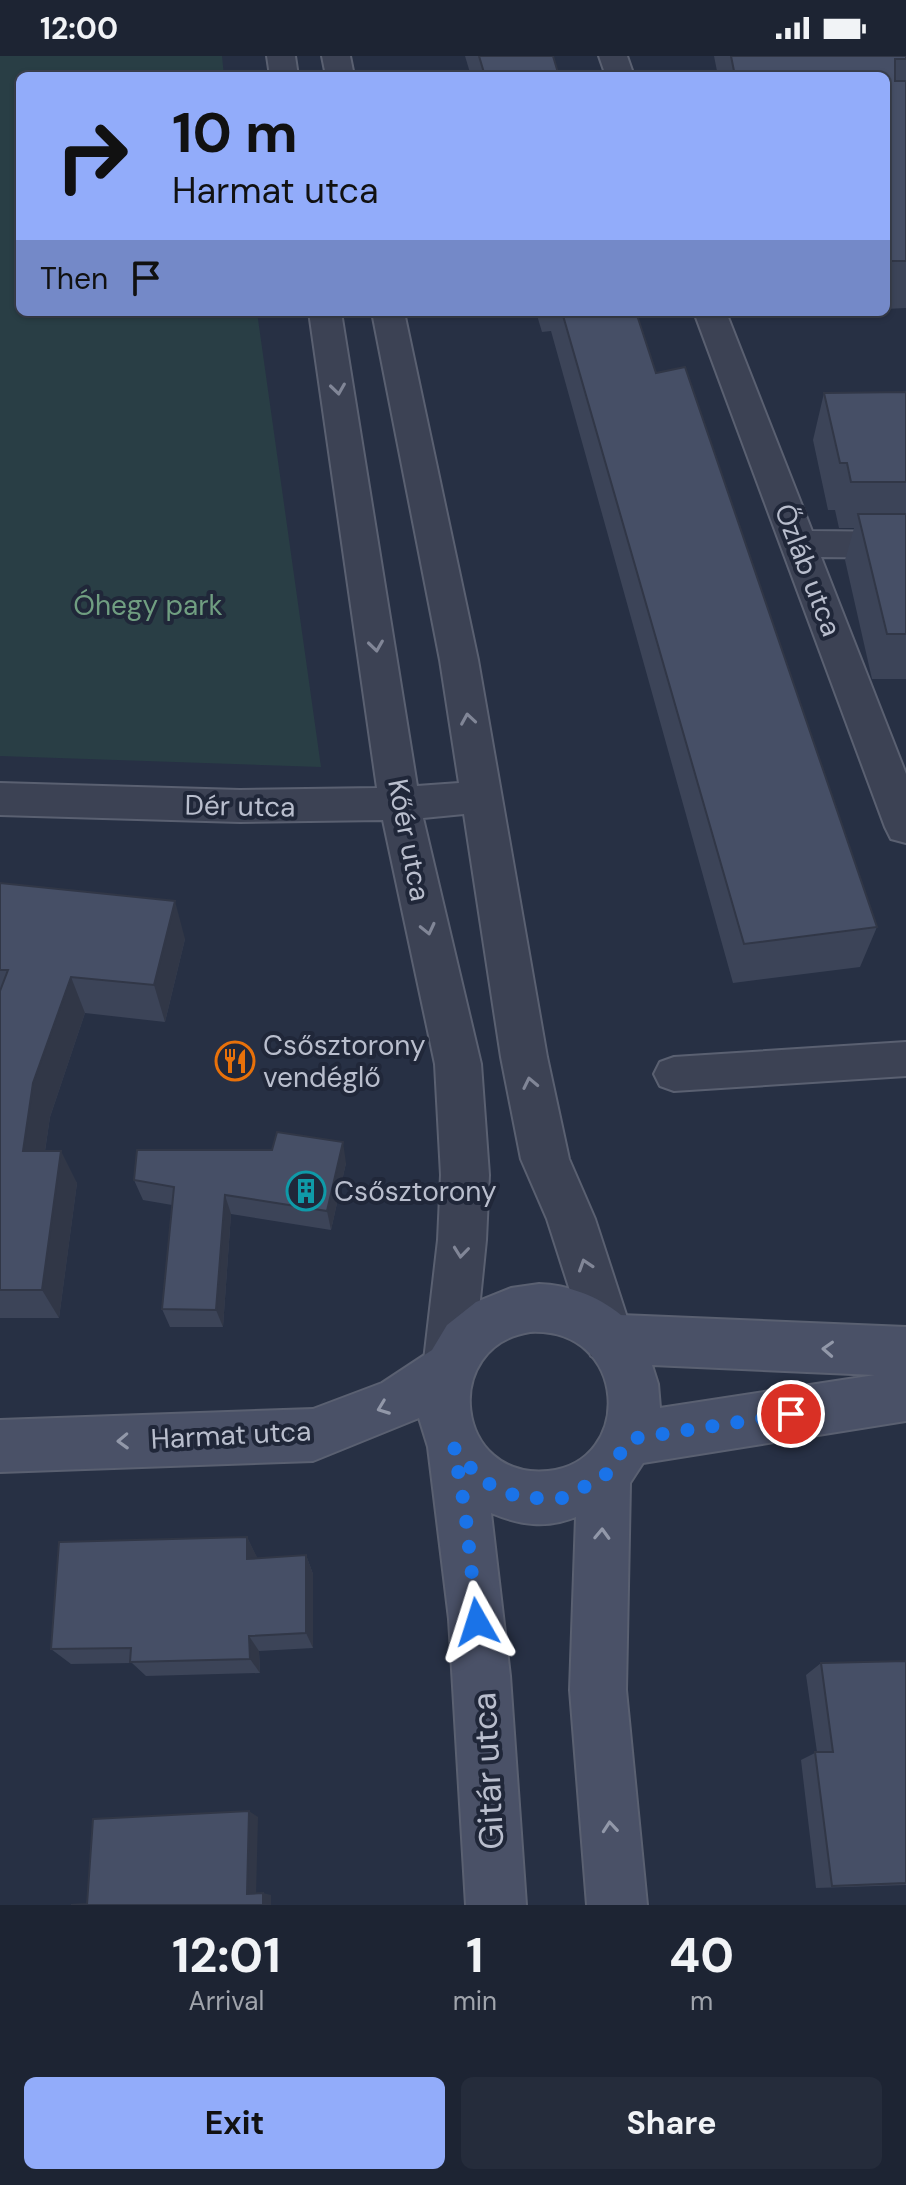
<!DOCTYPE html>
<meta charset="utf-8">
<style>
body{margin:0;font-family:"DM Sans",sans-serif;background:#252c3b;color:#f1f3f6;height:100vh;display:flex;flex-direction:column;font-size:30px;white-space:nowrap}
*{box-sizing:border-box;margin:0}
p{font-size:26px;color:#a0a4ac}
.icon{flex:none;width:44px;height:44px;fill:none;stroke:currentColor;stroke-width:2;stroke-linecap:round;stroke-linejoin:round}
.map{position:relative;height:1849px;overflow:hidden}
.panel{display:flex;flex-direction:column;background:#1d2433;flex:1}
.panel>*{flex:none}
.guide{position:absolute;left:16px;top:16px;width:874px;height:244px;border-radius:12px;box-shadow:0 2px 6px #0004,0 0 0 2px #3b414e;background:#92acfa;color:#111;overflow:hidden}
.pin{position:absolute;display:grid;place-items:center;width:68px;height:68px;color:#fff;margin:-34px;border:4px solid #fff;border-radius:50%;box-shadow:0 2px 8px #0007}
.me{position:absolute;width:88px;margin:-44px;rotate:354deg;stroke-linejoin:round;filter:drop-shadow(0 0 6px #0008)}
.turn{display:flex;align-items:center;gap:28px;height:168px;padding:0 24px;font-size:36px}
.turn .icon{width:104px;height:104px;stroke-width:2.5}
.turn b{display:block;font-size:56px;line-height:68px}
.then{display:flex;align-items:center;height:76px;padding:0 24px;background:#0003;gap:16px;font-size:30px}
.eta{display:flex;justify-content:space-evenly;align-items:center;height:136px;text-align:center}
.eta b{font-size:48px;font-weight:700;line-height:56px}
.button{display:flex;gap:16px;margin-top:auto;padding:16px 24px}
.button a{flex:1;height:92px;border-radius:12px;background:#92acfa;color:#111;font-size:32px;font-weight:700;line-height:92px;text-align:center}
.button a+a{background:#252c3b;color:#f1f3f6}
.status{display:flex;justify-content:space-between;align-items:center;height:56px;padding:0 40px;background:#1d2433;direction:ltr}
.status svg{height:22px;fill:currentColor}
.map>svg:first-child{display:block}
.green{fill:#293e45}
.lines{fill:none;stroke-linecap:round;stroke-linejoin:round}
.lane-casing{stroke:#5a6071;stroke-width:4}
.street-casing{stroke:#5a6071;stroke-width:4}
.secondary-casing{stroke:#5a6071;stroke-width:4}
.lane{fill:#3c4254;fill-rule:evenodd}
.street{fill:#3c4254;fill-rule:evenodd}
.secondary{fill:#4a5167;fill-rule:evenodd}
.wall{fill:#3c4458}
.shaded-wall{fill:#313747}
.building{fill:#464f66;stroke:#313747;stroke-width:2}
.oneway{stroke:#818697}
.oneway2{stroke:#9298a9}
.route{stroke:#1a73e8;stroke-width:14;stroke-dasharray:0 25.2}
.labels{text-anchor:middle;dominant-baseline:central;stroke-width:8;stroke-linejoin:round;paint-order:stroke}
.street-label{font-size:28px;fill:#b9becd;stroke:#202739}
.park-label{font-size:28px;fill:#709e81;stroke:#202739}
.poi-label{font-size:28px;fill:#b9becd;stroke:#202739;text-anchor:start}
.near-street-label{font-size:34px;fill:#b9becd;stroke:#202739}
</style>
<div class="status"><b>12:00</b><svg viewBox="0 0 49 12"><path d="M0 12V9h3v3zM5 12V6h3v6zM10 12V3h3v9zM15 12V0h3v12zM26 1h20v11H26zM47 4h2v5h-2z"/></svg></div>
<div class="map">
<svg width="906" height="1849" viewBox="0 0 906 1849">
<rect width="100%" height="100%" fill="#273044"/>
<polygon class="green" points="0,0 222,0 224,20 20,20 20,256 257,256 321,711 0,700"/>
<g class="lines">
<g class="lane-casing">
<polygon id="lane" points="906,986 906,1020 674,1035 660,1030 654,1018 660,1006 674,1001"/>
</g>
<g class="street-casing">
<g id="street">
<polygon points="267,0 295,0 298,20 270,20"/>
<polygon points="322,0 350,0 354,20 326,20"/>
<polygon points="599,0 627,0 634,20 606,20"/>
<polygon points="309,256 341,256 417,730 459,727 440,604 372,256 404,256 478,604 547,1001 569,1103 595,1163 634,1283 627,1300 609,1307 591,1300 547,1163 521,1103 501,1001 464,758 423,762 481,1008 489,1119 486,1184 473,1313 466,1331 448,1338 430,1331 423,1313 438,1184 441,1119 435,1008 383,764 240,766 0,759 0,727 240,734 377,732"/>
<polygon points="694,256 726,256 812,475 906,476 906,502 821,501 906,718 906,787 891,783 885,771"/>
</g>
</g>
<g class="secondary-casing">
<path id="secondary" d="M539,1228c29,1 59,12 82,31l285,12v94l-263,42 -13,20 -4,207 21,215h-60l-17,-215 6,-173c-30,12 -56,8 -85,-4l19,163 16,229h-60l-17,-286 -21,-172 -9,-29 -106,43 -313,11v-52l313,-11 69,-26 50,-33 15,-25 29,-23 35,-14zM530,1276c99,-5 104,131 18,139 -93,9 -108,-125 -18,-139zM652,1309l223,10 -215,33 -2,-24z"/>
</g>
<use href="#lane" class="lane"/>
<use href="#street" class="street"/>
<use href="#secondary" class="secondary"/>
</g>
<g class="wall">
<polygon points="465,0 553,0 559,20 471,20"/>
<polygon points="714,0 906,0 906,252 886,253 886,20 718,20"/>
<polygon points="536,256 636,256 656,317 877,871 860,911 733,927 551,275 542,276"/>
<polygon points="906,336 906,623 872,623 845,504 854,472 839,472 835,454 828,454 813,384 824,337"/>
<polygon points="0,827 185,883 165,966 85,957 50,1061 45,1095 77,1127 59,1262 0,1262"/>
<polygon points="346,1107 331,1174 231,1158 223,1271 170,1271 162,1253 172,1149 143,1144 134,1124"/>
<polygon points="247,1481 257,1502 306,1499 313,1518 313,1592 259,1595 260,1617 146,1620 132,1607 71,1608 51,1593"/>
<polygon points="906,1605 906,1829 816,1832 801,1704 817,1696 806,1619 821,1607"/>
</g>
<g class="shaded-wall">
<polygon points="175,845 185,883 165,966 154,929"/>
<polygon points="71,921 85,957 50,1061 40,1128 23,1095 33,1027"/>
<polygon points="343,1086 346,1107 331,1174 327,1155"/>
<polygon points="61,1095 77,1127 59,1262 42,1234"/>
<polygon points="225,1139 231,1158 223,1271 216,1254"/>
<polygon points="247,1481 257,1501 257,1522 247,1503"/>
<polygon points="306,1499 313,1518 313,1592 306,1577"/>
<polygon points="249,1580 259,1595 260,1617 250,1603"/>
<polygon points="249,1755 258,1761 256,1840 247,1838"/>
<polygon points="263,1837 271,1839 271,1849 263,1849"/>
</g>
<g class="building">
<polygon points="479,0 553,0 559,20 485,20"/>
<polygon points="731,0 906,0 906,3 895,3 895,25 906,25 906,205 886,205 886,20 735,20"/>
<polygon points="562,256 636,256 656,317 685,311 877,871 744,888"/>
<polygon points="906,336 906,426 851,426 847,407 840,407 824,337"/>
<polygon points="858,458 906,458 906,578 887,578"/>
<polygon points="0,827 175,845 154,929 71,921 33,1027 23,1095 61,1095 42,1234 0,1234 0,935 8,914 0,914"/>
<polygon points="277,1076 343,1086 327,1155 225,1139 216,1254 162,1253 174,1131 134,1124 137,1094 272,1094"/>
<polygon points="247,1481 247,1503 306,1499 306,1577 249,1580 250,1603 130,1606 131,1592 51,1593 59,1486"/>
<polygon points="906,1605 906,1827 832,1830 815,1696 833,1696 821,1607"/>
<polygon points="249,1755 247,1838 263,1837 263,1849 71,1849 87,1848 93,1763"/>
</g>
<defs><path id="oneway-chevron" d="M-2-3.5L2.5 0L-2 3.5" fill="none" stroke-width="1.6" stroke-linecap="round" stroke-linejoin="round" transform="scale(2)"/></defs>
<g class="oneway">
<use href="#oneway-chevron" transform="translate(338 333) rotate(82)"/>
<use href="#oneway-chevron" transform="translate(376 590) rotate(82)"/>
<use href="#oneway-chevron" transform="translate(468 663) rotate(-99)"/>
<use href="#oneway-chevron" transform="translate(428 873) rotate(77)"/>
<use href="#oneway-chevron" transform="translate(530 1027) rotate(-102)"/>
<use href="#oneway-chevron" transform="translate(461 1196) rotate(96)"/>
<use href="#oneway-chevron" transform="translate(585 1209) rotate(-108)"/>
</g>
<g class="oneway2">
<use href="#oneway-chevron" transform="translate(828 1293) rotate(-177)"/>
<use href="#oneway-chevron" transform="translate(383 1352) rotate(159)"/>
<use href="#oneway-chevron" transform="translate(123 1385) rotate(178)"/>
<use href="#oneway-chevron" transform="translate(602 1478) rotate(-88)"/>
<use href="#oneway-chevron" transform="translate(610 1771) rotate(-95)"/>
</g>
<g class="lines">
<polyline class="route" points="477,1566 465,1454 454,1392 481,1424 520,1442 562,1442 604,1421 630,1383 791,1358"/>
</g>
<defs>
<g id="restaurant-ring" transform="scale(2)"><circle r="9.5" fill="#202739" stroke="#e8710a" stroke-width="1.5"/><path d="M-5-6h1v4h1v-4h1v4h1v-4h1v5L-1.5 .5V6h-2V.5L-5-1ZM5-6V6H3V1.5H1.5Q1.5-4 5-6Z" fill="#e8710a"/></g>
<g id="building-ring" transform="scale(2)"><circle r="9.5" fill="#202739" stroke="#0f9aa8" stroke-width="1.5"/><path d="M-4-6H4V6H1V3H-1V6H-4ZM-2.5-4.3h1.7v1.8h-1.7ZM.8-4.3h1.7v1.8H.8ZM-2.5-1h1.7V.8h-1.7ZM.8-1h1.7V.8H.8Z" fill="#0f9aa8"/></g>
</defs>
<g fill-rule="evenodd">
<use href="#restaurant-ring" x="235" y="1005"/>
<use href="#building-ring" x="306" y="1135"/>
</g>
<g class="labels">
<g class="street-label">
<text transform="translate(808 514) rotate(69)">Őzláb utca</text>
<text transform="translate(240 750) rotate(1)">Dér utca</text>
<text transform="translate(409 784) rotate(79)">Kőér utca</text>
<text transform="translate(231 1379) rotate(-3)">Harmat utca</text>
</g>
<g class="park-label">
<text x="148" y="549">Óhegy park</text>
</g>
<g class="poi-label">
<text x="263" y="989">Csősztorony<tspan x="263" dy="32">vendéglő</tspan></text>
<text x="334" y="1135">Csősztorony</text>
</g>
<g class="near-street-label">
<text transform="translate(488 1715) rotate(-93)">Gitár utca</text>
</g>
</g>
</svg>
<div class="pin" style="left:791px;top:1358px;background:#d93025"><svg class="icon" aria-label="arrive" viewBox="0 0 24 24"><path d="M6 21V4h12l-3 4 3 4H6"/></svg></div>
<svg class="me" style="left:477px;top:1566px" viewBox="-20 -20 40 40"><path d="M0-17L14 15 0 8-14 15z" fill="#1a73e8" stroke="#fff" stroke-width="4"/></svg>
<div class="guide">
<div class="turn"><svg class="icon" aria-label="right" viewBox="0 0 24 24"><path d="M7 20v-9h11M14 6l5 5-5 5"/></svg><div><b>10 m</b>Harmat utca</div></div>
<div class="then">Then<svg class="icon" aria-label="arrive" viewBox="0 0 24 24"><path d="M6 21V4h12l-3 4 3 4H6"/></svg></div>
</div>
</div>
<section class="panel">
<div class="eta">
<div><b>12:01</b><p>Arrival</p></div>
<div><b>1</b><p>min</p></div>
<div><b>40</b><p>m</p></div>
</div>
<div class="button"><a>Exit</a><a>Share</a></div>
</section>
